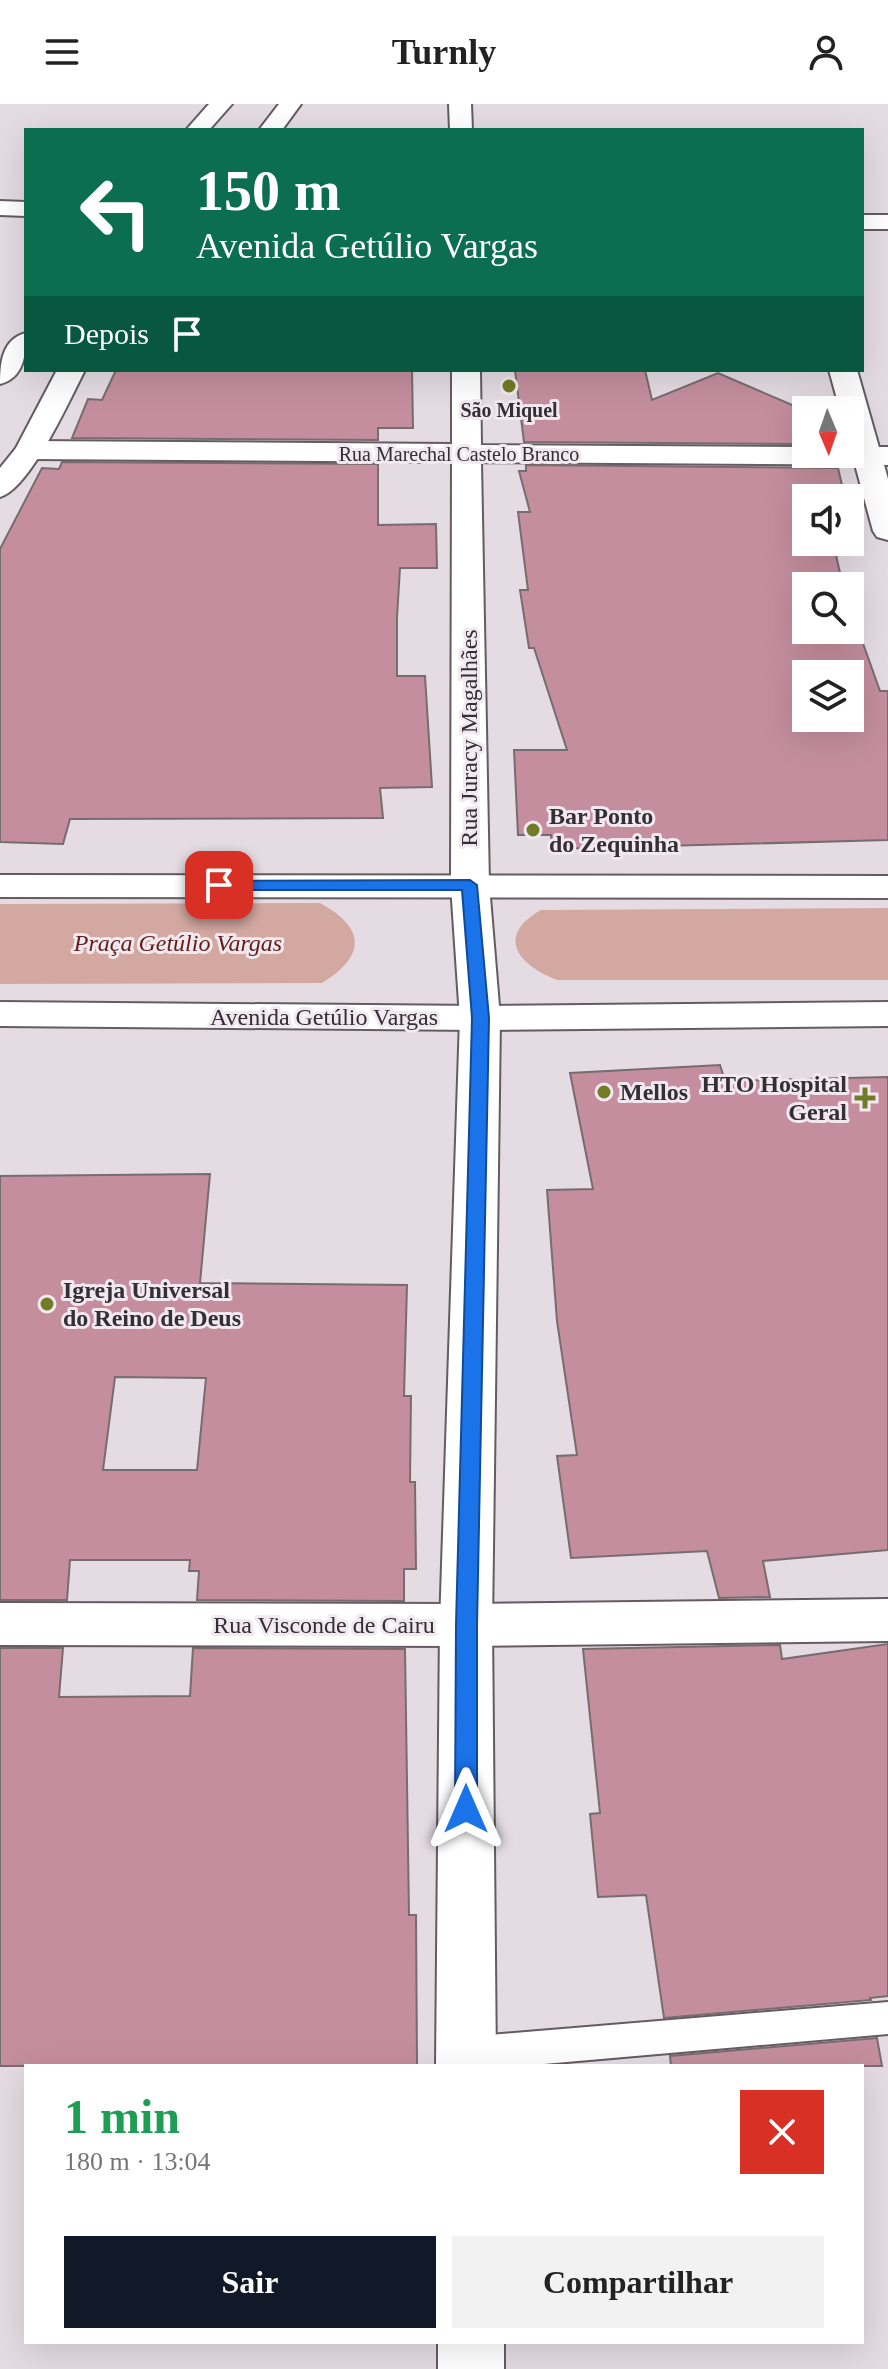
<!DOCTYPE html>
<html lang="pt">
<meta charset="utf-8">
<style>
body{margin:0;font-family:"Times New Roman",serif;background:#f2f2f2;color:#222;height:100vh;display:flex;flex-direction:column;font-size:30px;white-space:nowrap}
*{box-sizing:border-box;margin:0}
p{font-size:26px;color:#767676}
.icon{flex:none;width:44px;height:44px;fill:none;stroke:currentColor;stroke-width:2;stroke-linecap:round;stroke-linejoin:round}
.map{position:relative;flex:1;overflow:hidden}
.panel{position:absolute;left:24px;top:1960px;width:840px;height:280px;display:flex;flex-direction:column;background:#fff;border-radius:0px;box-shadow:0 8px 32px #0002}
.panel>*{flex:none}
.guide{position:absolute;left:24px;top:24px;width:840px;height:244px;border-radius:0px;box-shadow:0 8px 32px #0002;background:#0b6e4f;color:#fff;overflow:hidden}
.needle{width:52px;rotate:178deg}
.tools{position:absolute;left:792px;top:292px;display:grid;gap:16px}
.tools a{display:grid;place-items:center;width:72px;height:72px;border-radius:0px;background:#fff;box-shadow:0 8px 32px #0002;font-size:40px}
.pin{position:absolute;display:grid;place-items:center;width:68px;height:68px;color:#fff;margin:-34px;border-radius:16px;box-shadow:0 4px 12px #0006}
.me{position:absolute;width:88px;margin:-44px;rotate:0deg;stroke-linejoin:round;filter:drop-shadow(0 0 6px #0008)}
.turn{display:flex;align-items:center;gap:28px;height:168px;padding:0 40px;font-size:36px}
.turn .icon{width:104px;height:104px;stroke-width:2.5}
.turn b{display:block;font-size:56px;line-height:68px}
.then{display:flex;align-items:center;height:76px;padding:0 40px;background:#0003;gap:16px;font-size:30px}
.round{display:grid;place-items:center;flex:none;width:84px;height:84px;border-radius:0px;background:#f2f2f2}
.head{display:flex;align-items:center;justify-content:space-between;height:136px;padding:0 40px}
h1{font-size:48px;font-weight:700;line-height:60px;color:#1e9e55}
.action{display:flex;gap:16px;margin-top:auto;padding:16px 40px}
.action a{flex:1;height:92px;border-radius:0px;background:#111827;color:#fff;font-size:32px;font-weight:700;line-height:92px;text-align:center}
.action a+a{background:#f2f2f2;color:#222}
header{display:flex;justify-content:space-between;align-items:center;height:104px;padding:0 40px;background:#fff;font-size:36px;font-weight:700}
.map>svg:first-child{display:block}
.green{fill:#d3a8a1}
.building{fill:#c48e9e;stroke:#776c6f;stroke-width:2;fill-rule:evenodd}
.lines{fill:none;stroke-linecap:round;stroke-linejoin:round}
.lane-casing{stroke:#645c62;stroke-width:4}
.street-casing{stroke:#645c62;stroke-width:4}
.secondary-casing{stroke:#645c62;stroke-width:4}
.primary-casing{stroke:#645c62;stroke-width:4}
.lane{fill:#fff;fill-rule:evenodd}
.street{fill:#fff;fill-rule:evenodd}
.secondary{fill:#fff;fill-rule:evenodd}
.primary{fill:#fff;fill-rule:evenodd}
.route{fill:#1a73e8;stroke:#114b97;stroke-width:2}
.poi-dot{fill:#727b26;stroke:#f1e8f0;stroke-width:3}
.labels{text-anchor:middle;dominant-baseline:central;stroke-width:6;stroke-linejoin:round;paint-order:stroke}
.far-poi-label{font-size:20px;font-weight:bold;fill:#332f33;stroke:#f1e8f0}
.far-street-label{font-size:20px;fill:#332f33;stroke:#f1e8f0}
.street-label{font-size:24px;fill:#332f33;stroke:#f1e8f0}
.poi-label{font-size:24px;font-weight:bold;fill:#332f33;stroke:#f1e8f0;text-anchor:start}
.park-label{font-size:24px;font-style:italic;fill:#611e18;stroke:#f1e8f0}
</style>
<header><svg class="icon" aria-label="menu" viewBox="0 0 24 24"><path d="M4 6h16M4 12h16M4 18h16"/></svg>Turnly<svg class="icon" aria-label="person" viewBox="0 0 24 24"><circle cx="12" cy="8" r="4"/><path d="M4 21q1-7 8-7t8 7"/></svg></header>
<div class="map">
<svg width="888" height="2265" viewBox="0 0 888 2265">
<rect width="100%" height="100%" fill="#e4dbe3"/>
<g class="green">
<path d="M320,799c46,25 46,53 2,80l-322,1v-80z"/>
<path d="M888,804v72h-331c-39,-15 -62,-44 -16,-70z"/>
</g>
<g class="building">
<polygon points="116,266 412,266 413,324 378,324 378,336 72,334 88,295 102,296"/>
<polygon points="515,266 645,266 652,296 718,269 806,307 806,340 524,338"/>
<polygon points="62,358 378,360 378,421 436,420 437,464 400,464 397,513 397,572 425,572 432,683 380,684 383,714 70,715 63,740 0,738 0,445 42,364 59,365"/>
<path d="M526,361l312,3 7,30h-39v44h27l10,44h-37v44h44v-23l30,84h8v149l-336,9 -1,-14h-33l-4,-85h53l-33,-102h-5l-9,-58h8l-10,-78h12l-11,-41h7zM806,570h44v44h-44z"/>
<polygon points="720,961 725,977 888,973 888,1446 763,1457 770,1493 719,1494 707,1447 571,1454 557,1352 577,1351 557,1217 547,1086 593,1085 570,969"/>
<path d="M210,1070l-10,109 207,2 -3,111h7l-1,86h5l1,87h-12v32l-207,-1 2,-29h-10l1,-11h-120l-3,40h-67v-424zM115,1273l91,1 -9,92h-94z"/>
<polygon points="888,1540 888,1892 870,1894 871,1896 664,1914 646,1791 598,1793 590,1710 600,1709 583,1545 780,1541 782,1555"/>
<polygon points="0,1544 63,1544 59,1593 190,1592 193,1544 405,1545 409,1811 416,1811 417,1961 0,1962"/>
<polygon points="877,1934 882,1962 671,1962 670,1952"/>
</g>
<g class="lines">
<g class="lane-casing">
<polygon id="lane" points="888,1898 888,1930 521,1962 454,1962 448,1950 453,1938 466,1933"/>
</g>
<g class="street-casing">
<g id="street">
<polygon points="829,266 857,266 888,375 888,436 877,433 873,427 850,342 850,306 840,306"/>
<polygon points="888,1495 888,1537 466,1542 0,1541 0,1499 466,1500"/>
</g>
</g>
<g class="secondary-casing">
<g id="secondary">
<polygon points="449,0 471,0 472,26 450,26"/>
<polygon points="0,97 26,98 26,112 0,111"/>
<rect x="862" y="111" width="26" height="14"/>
<polygon points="452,266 480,266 481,341 806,343 806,350 850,350 850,343 888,343 888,361 481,358 489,781 500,914 492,1521 496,1962 436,1962 440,1521 460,914 451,781 452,358 29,355 19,352 15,346 19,340 29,337 452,340"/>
<rect x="438" y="2238" width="66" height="27"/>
</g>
</g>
<g class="primary-casing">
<g id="primary">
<polygon points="209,0 232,0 209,26 186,26"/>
<polygon points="279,0 301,0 282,26 259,26"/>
<path d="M26,229c0,21 -2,45 -26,51 0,-21 2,-45 26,-51z"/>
<path d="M57,266h28c-15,29 -55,119 -85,127v-29l16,-20z"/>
<polygon points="0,771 888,772 888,794 0,793"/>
<polygon points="0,898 480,902 888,898 888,922 480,926 0,922"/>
</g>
</g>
<use href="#lane" class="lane"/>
<use href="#street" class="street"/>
<use href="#secondary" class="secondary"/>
<use href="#primary" class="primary"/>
</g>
<polygon class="route" points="470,776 477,781 489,914 477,1521 477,1705 474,1712 466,1715 458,1712 455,1705 456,1521 472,914 462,786 219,786 212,781 219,777"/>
<g class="poi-dot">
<circle cx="509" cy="282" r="8"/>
<circle cx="533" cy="726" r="8"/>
<circle cx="604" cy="988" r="8"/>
<path d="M861 982h8v8h8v8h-8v8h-8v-8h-8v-8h8z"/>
<circle cx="47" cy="1200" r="8"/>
</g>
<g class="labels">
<g class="far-poi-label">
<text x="509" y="306">São Miquel</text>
</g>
<g class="far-street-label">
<text x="459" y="350">Rua Marechal Castelo Branco</text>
</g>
<g class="street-label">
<text transform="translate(469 634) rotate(-90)">Rua Juracy Magalhães</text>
<text x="324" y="913">Avenida Getúlio Vargas</text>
<text x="324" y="1521">Rua Visconde de Cairu</text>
</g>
<g class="poi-label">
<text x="549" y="712">Bar Ponto<tspan x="549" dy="28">do Zequinha</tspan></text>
<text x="847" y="980" text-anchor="end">HTO Hospital<tspan x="847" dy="28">Geral</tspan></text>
<text x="620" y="988">Mellos</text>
<text x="63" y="1186">Igreja Universal<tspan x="63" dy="28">do Reino de Deus</tspan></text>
</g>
<g class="park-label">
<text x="178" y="839">Praça Getúlio Vargas</text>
</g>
</g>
</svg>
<div class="tools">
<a><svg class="needle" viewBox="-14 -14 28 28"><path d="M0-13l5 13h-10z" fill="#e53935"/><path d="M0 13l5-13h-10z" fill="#767676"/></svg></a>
<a><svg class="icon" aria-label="sound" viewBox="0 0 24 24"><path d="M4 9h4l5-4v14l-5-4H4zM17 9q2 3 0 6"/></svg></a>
<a><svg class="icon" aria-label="search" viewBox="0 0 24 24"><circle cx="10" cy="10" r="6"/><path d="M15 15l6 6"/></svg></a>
<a><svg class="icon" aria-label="layers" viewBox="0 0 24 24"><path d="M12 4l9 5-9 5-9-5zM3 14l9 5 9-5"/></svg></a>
</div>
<div class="pin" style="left:219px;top:781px;background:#d93025"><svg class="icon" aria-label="arrive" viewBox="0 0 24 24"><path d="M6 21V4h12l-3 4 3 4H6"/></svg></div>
<svg class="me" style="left:466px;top:1705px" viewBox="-20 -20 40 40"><path d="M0-17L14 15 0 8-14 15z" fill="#1a73e8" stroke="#fff" stroke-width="4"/></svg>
<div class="guide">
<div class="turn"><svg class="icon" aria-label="left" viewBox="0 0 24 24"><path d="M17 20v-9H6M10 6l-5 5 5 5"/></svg><div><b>150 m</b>Avenida Getúlio Vargas</div></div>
<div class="then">Depois<svg class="icon" aria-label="arrive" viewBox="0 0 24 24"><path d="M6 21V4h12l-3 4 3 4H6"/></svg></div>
</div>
<section class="panel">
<div class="head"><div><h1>1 min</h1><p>180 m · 13:04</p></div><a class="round" style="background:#d93025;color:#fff"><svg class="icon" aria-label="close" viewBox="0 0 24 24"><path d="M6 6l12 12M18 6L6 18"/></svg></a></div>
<div class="action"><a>Sair</a><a>Compartilhar</a></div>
</section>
</div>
